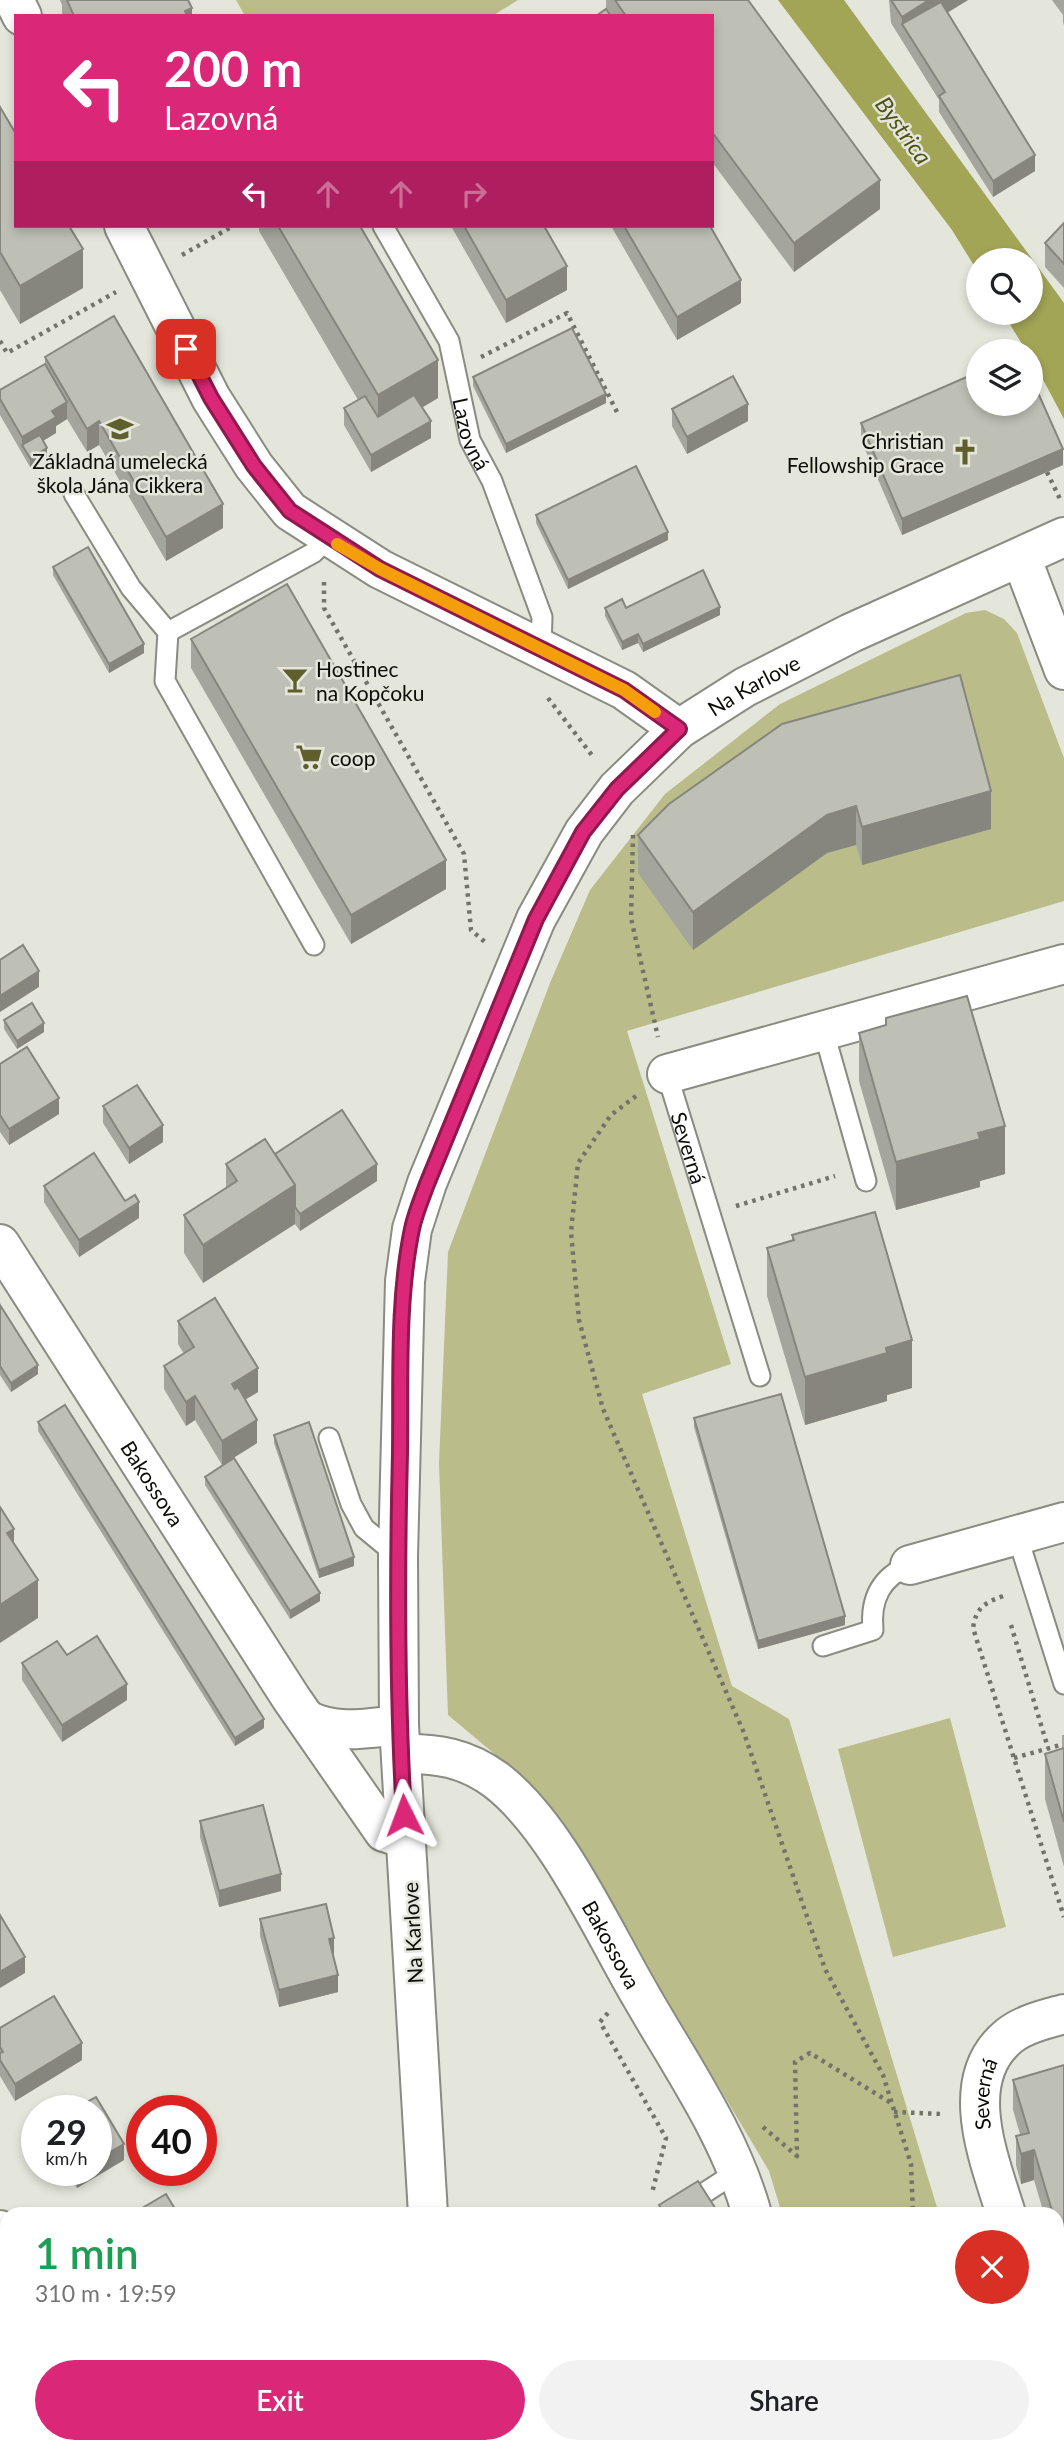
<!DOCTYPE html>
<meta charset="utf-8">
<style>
body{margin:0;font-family:Lato,sans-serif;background:#f2f2f2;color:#202124;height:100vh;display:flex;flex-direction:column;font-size:26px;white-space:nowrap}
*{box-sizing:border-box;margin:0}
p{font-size:23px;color:#757577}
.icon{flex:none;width:38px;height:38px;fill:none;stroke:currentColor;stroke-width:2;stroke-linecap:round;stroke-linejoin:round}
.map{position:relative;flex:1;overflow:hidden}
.sheet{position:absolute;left:0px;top:2207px;width:1064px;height:247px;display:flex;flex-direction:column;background:#fff;border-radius:21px 21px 0 0;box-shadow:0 4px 10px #0003}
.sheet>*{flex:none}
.top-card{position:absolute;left:14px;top:14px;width:700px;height:214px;border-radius:0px;box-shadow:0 4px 10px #0003;background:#db2777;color:#fff;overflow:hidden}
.controls{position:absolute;left:966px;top:248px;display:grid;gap:14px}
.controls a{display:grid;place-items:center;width:77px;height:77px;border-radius:50%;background:#fff;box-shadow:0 4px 10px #0003;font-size:35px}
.speed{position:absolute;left:21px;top:2095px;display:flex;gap:14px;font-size:35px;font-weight:700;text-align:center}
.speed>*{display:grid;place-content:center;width:91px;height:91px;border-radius:50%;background:#fff;box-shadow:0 4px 10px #0003;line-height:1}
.speed small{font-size:18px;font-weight:400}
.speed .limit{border:10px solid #d22;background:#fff;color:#111}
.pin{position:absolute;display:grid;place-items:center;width:60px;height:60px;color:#fff;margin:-30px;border-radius:14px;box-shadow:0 4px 10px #0006}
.me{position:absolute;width:77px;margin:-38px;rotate:357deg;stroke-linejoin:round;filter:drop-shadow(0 0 5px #0008)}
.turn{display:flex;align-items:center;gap:24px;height:147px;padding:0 35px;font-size:32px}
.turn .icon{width:91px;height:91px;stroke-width:2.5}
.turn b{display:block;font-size:49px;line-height:60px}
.lanes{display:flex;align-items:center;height:66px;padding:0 35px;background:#0003;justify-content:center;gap:35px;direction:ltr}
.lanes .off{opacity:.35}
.round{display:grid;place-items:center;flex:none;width:74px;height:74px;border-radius:37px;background:#f2f2f2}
.head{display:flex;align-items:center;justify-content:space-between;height:119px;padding:0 35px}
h1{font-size:42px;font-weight:600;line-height:52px;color:#1e9e55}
.action{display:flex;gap:14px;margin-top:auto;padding:14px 35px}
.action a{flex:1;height:80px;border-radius:42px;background:#db2777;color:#fff;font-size:28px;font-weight:600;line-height:80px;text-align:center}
.action a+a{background:#f2f2f2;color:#202124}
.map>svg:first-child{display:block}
.green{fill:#babd89}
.water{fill:#a2a456}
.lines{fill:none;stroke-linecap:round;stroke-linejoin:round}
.service-casing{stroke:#8a8b81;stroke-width:23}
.minor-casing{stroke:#8a8b81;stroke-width:42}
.tertiary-casing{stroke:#8a8b81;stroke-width:42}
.path{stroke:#73736c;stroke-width:4.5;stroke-dasharray:3.5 5;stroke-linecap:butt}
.service{stroke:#fff;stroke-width:19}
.minor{stroke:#fff;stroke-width:38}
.tertiary{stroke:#fff;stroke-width:38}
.wall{fill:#a4a59c}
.shaded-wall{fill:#86867f}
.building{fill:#bfc0b5;stroke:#86867f;stroke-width:2}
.route-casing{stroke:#8e194d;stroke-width:18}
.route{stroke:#db2777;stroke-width:12}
.slow{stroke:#f59e0b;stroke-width:12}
.labels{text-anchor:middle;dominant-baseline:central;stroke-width:5;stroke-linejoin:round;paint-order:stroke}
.street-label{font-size:21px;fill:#0c0c08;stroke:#e5e6db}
.poi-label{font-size:21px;fill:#0c0c08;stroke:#e5e6db;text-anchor:start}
.water-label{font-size:23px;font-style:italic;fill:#505116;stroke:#e5e6db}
</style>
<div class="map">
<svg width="1064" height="2453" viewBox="0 0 1064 2453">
<rect width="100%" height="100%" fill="#e5e6db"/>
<g class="green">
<polygon points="236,0 518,0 492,16 245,16"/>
<polygon points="985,610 1004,619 1017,633 1064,758 1064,901 627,1031 731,1364 642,1394 732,1686 789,1719 939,2214 782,2214 769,2171 578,1851 516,1772 448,1715 439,1463 448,1252 550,983 590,890 665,794 780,704 966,613"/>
<polygon points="950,1718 1006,1927 893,1957 838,1749"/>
<polygon points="0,2303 7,2308 7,2376 0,2377"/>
<polygon points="1009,2446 1011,2453 853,2453 851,2447"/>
<polygon points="37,2447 84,2447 88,2453 34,2453"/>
</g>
<polygon class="water" points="778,0 844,0 1064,303 1064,419 1031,357 1031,352 1027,352 1003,313 1031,313 1031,261 978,261 978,272 952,230"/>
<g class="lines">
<g class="service-casing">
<g id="service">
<path id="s1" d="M383,226l66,115 21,99 22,41 50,136 -1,31"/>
<polyline points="74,494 131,588 168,632 165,681 314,945"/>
<polyline points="168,632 313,553 328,538"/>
<polyline points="823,1029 866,1181"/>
<path id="s2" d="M667,1074l93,302"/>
<polyline points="329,1438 351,1504 364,1528 398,1556"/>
<polyline points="1017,1535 1064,1684"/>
<path d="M823,1646l50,-16c-3,-31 8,-53 37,-65"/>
<polyline points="672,2214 738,2171"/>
<polyline points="0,2438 7,2421"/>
</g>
</g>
<g class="minor-casing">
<g id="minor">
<polyline points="14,0 22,16"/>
<polyline points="124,226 211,398 254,466 290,511 380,569 624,690 679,729"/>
<polyline points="1021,557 1064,670"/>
<polyline points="667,1074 1064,964"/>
<path id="s3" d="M0,1244l291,454 93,134 22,7"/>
<polyline points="910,1565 1064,1522"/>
<path d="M307,1720c29,15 61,8 92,5"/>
<path id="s4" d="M401,1754c36,-1 65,4 95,26 60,46 107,151 145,216 40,70 89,139 111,218"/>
<path id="s5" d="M1006,2214c-16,-53 -51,-134 3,-178 15,-12 37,-17 55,-22"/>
<polyline points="1057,2385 1064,2408"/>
<polyline points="816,2446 818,2453"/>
</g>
</g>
<g class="tertiary-casing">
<g id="tertiary">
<path id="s6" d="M428,2214l-29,-489 -1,-169 7,-275 7,-52 15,-46 109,-264 48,-87 33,-43 62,-60 66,-42 106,-54 213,-96"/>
<polyline points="0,2230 7,2241"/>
<polyline points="125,2446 128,2453"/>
<polyline points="439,2446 439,2453"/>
</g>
</g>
<g class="path">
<polyline points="182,255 233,226"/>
<polyline points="0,341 7,353 116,292"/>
<polyline points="481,357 567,313 619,416"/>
<polyline points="1047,472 1061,501"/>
<polyline points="324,582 324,608 464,854 471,930 485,942"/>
<polyline points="548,698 594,758"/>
<polyline points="633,835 631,918 658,1037"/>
<polyline points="636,1096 611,1115 578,1163 571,1232 579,1320 603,1409 744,1733 825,1969 883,2075 911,2164 913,2214"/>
<polyline points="736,1206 835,1176"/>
<path d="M1003,1596c-19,7 -27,12 -30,32l91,289"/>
<polyline points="1011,1625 1048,1748"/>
<polyline points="1014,1758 1064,1744"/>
<polyline points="608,2013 600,2022 666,2138 652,2193"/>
<polyline points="894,2112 943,2114"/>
<polyline points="763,2127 797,2156 795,2062 810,2053 891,2103"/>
<polyline points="692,2446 697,2453"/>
<polyline points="964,2446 966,2453"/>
</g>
<use href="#service" class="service"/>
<use href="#minor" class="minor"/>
<use href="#tertiary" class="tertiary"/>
</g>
<g class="wall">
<polygon points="60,0 188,0 192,16 62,16 62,5"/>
<polygon points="606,0 748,0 880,209 794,272 712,162 712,16 596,16 606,9"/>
<polygon points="889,0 968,0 947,12 1035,171 993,197 939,112 939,100 891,23"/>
<polygon points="1052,0 1064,0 1064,25 1063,23 1063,15"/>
<polygon points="0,107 83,288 20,324 0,290"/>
<polygon points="1064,223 1064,288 1045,267 1045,243"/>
<polygon points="259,226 360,226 438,398 422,407 431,438 371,472 344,425 344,408 358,400 259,231"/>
<polygon points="451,226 544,226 567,290 506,323"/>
<polygon points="611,226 710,226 741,303 677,340"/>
<polygon points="45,357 223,528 166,561 99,445 87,452 67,419 56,426 56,433 43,441 47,456 30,467 0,415 0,390 45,364"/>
<polygon points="473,377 606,403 506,453 473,386"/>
<polygon points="672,409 748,421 687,454 672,426"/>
<polygon points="861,423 1063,465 902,535 861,440"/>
<polygon points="536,515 668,540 568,589 536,523"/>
<polygon points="53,567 144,653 109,673 53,575"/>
<polygon points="605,608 626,608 720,615 643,652 638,643 622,650 605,616"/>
<polygon points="191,639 446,889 351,944 191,668"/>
<polygon points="782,724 991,829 862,865 856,845 827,853 693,950 638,873 638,835"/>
<polygon points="4,1020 44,1032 17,1049 4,1029"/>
<polygon points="859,1033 1005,1174 980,1181 980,1187 896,1210 859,1081"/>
<polygon points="0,1064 59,1114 9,1145 0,1132"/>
<polygon points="103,1106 163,1142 129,1164 103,1123"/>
<polygon points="275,1154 377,1181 300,1231 295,1224 203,1283 184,1253 184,1215 226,1188 226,1164"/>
<polygon points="44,1186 125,1201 139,1218 79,1257 44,1202"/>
<polygon points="792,1235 912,1388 887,1395 887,1401 805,1425 767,1296 767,1248 792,1241"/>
<polygon points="0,1305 38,1374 11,1392 0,1375"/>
<polygon points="178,1321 258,1392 245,1400 257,1443 222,1465 195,1420 186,1426 164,1389 164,1366 184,1354 178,1344"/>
<polygon points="694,1418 845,1625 758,1649 694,1427"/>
<polygon points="38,1422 264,1728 235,1746 38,1431"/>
<polygon points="274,1435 354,1566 319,1578 274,1443"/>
<polygon points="205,1477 320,1601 290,1619 205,1485"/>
<polygon points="67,1655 127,1700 62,1742 22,1680 22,1663"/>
<polygon points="1062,1735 1064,1735 1064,1867 1045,1799 1045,1754 1062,1749"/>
<polygon points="200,1821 281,1891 219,1907 200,1837"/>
<polygon points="260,1919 334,1954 333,1954 338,1992 279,2007 260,1936"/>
<polygon points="0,2028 82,2060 15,2101 0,2076"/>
<polygon points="1064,2065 1064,2301 1057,2303 1057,2214 1044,2214 1034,2180 1021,2184 1016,2165 1016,2136 1020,2134 1013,2110 1013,2080"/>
<polygon points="124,2160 77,2188 66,2170 96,2170"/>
<polygon points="262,2446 334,2446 323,2453 265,2453"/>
</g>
<g class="shaded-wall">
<polygon points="929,0 968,0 910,36 902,24 902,17"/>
<polygon points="192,8 192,16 185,16 185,11"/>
<polygon points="1035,155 1035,171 993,197 993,181"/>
<polygon points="880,180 880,209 794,272 794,243"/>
<polygon points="83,249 83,288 20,324 20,286"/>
<polygon points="567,266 567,290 506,323 506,300"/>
<polygon points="741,280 741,303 677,340 677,317"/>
<polygon points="438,360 438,398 378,434 378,395"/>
<polygon points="606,394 606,403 506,453 506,444"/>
<polygon points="67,402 67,419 56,426 56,433 26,451 22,445 22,437 52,411"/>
<polygon points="748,404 748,421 687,454 687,437"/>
<polygon points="99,421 99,445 87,452 87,429"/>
<polygon points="431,421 431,438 371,472 371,455"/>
<polygon points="47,448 47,456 30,467 30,458"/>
<polygon points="1063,449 1063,465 902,535 902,519"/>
<polygon points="223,504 223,528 166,561 166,537"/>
<polygon points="668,532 668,540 568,589 568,580"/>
<polygon points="720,607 720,615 643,652 643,644"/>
<polygon points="638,634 638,643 622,650 622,642"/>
<polygon points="144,644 144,653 109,673 109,664"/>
<polygon points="991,791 991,829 862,865 862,827"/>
<polygon points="856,806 856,845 827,853 693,950 693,912 827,815"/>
<polygon points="446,860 446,889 351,944 351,915"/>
<polygon points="39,971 39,987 0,1012 0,996"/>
<polygon points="44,1023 44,1032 17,1049 17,1041"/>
<polygon points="59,1098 59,1114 9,1145 9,1129"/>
<polygon points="163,1125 163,1142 129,1164 129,1148"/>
<polygon points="1005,1126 1005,1174 980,1181 980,1187 896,1210 896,1162 978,1133"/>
<polygon points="377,1164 377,1181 300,1231 300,1214"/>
<polygon points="295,1185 295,1224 203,1283 203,1245"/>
<polygon points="139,1202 139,1218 79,1257 79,1240"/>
<polygon points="912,1340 912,1388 887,1395 887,1401 805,1425 805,1377 886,1348"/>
<polygon points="38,1365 38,1374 11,1392 11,1383"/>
<polygon points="258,1368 258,1392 232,1407 232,1384"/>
<polygon points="195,1396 195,1420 186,1426 186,1402"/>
<polygon points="257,1420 257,1443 222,1465 222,1441"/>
<polygon points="14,1529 14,1567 7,1533"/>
<polygon points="354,1557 354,1566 319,1578 319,1570"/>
<polygon points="38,1580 38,1618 0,1643 0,1605"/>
<polygon points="320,1593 320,1601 290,1619 290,1611"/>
<polygon points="845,1616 845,1625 758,1649 758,1641"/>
<polygon points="127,1684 127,1700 62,1742 62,1725"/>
<polygon points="264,1719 264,1728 235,1746 235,1738"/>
<polygon points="281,1874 281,1891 219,1907 219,1891"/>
<polygon points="334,1938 334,1954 329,1955 329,1939"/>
<polygon points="25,1957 25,1973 0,1988 0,1972"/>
<polygon points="338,1975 338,1992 279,2007 279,1990"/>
<polygon points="82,2043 82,2060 15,2101 15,2084"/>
<polygon points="124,2144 124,2160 77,2188 77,2172 79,2170 96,2170 96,2160"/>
<polygon points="1034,2150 1034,2180 1021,2184 1021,2154"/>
<polygon points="1064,2272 1064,2301 1057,2303 1057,2274"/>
<polygon points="305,2446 334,2446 323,2453 293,2453"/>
</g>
<g class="building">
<polygon points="67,0 188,0 192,8 185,11 187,16 74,16"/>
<polygon points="615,0 748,0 880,180 794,243 712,132 712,16 626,16"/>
<polygon points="891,0 929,0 902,17"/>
<polygon points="941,2 1035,155 993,181 939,96 945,92 902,24"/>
<polygon points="606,9 611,16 596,16"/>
<polygon points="0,107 16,134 16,226 69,226 83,249 20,286 0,252"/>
<polygon points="1064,223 1064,264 1045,243"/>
<polygon points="278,226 360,226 438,360 378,395"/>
<polygon points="464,226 544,226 567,266 506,300"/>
<polygon points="624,226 710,226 741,280 677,317"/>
<polygon points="114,316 223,504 166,537 99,421 87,429 45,357"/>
<polygon points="572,328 606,394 506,444 473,377"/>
<polygon points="45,364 67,402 52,411 56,417 22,437 0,399 0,390"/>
<polygon points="978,372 978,404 1031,404 1031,377 1063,449 902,519 861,423"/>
<polygon points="733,376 748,404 687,437 672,409"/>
<polygon points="414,395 431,421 371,455 344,408 365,396 378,417"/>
<polygon points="40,435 47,448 30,458 22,445"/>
<polygon points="636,466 668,532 568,580 536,515"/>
<polygon points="88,547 144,644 109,664 53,567"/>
<polygon points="703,570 720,607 643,644 638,634 622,642 605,608 622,599 626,608"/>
<polygon points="287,584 446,860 351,915 191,639"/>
<polygon points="960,675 991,791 862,827 856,806 827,815 693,912 638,835 669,804 782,724"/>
<polygon points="23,945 39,971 0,996 0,960"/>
<polygon points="967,996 1005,1126 978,1133 980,1139 896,1162 859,1033 886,1025 886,1018"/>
<polygon points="32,1003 44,1023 17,1041 4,1020"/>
<polygon points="27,1047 59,1098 9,1129 0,1115 0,1064"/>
<polygon points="137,1085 163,1125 129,1148 103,1106"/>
<polygon points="342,1110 377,1164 300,1214 295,1207 295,1185 275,1154"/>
<polygon points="265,1139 295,1185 203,1245 184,1215 237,1181 226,1164"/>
<polygon points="94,1153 125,1201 135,1195 139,1202 79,1240 44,1186"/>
<polygon points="875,1212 912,1340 886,1348 887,1353 805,1377 767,1248 794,1240 792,1235"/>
<polygon points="215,1298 258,1368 232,1384 235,1389 238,1387 257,1420 222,1441 195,1396 186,1402 164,1366 194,1347 178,1321"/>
<polygon points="0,1305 38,1365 11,1383 0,1366"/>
<polygon points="781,1394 845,1616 758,1641 694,1418"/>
<polygon points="65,1405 264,1719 235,1738 38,1422"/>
<polygon points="309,1422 354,1557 319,1570 274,1435"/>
<polygon points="234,1458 320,1593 290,1611 205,1477"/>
<polygon points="0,1507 14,1529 7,1533 38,1580 0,1605"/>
<polygon points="97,1636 127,1684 62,1725 22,1663 57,1641 67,1655"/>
<polygon points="1064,1748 1064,1822 1045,1754"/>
<polygon points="263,1805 281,1874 219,1891 200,1821"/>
<polygon points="326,1904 334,1938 329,1939 338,1975 279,1990 260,1919"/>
<polygon points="0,1915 25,1957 0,1972"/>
<polygon points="54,1996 82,2043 15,2084 0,2060 0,2053 3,2052 0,2047 0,2028"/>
<polygon points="1064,2065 1064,2251 1057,2227 1057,2214 1053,2214 1034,2150 1021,2154 1016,2136 1029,2133 1013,2080"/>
<polygon points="96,2097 124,2144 96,2160 96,2110 72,2110"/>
<polygon points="698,2181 719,2214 657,2214 662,2210 659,2205"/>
<polygon points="166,2194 178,2214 132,2214"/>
<polygon points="1064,2252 1064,2272 1057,2274 1057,2254"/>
<polygon points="271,2446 305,2446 293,2453 275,2453"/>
</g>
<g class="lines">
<g class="route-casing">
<path id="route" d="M186,349l25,49 43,68 36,45 90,58 244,121 55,39 -62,60 -34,43 -47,87 -109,265c-5,14 -12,30 -15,45 -15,72 -11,151 -12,224 -3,121 -3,242 4,362"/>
</g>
<use href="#route" class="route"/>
<polyline class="slow" points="337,544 380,569 624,690 655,712"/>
</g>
<defs>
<g id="school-bare" transform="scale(2.1)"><path d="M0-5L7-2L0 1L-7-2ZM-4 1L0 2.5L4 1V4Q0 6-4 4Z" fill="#5e5f2c" stroke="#e5e6db" stroke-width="2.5" paint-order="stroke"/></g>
<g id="church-bare" transform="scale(2.1)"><path d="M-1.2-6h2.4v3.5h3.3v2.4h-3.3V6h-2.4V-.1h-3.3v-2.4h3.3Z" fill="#5e5f2c" stroke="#e5e6db" stroke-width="2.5" paint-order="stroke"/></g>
<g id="bar-bare" transform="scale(2.1)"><path d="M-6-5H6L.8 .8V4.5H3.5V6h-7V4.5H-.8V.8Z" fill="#5e5f2c" stroke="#e5e6db" stroke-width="2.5" paint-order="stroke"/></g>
<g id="supermarket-bare" transform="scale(2.1)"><path d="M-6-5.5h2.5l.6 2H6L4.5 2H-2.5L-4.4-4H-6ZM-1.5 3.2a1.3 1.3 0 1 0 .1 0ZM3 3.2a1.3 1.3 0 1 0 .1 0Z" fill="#5e5f2c" stroke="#e5e6db" stroke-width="2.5" paint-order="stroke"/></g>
</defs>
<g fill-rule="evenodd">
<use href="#school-bare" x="120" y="429"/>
<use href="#church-bare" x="965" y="452"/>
<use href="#bar-bare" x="295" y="680"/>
<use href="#supermarket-bare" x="309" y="757"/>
</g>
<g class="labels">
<g class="street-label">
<text stroke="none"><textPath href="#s1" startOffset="228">Lazovná</textPath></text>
<text stroke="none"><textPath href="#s6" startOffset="1647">Na Karlove</textPath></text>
<text stroke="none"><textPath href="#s2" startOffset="77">Severná</textPath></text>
<text stroke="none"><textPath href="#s3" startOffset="284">Bakossova</textPath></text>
<text transform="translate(412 1933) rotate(-93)">Na Karlove</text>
<text stroke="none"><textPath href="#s4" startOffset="303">Bakossova</textPath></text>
<text stroke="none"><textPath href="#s5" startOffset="124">Severná</textPath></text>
</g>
<g class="poi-label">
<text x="944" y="440" text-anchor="end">Christian<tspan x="944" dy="24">Fellowship Grace</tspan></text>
<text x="120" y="460" text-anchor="middle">Základná umelecká<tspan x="120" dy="24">škola Jána Cikkera</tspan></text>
<text x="316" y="668">Hostinec<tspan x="316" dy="24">na Kopčoku</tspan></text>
<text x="330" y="757">coop</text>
</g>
<g class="water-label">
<text transform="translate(904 130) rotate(54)">Bystrica</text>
</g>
</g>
</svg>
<div class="controls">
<a><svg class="icon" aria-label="search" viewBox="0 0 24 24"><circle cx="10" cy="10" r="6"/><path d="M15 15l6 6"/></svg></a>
<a><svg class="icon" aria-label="layers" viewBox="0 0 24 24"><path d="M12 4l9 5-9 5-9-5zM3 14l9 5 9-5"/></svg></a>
</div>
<div class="speed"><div>29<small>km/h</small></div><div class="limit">40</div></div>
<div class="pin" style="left:186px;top:349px;background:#d93025"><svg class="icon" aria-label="arrive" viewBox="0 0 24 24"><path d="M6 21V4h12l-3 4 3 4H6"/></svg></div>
<svg class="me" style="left:404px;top:1815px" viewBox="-20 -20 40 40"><path d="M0-17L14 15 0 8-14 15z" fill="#db2777" stroke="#fff" stroke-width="4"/></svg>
<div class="top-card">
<div class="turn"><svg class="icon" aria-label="left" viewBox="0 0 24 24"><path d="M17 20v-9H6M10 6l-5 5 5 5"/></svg><div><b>200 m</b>Lazovná</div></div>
<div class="lanes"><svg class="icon" aria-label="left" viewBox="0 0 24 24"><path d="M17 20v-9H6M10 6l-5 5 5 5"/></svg><svg class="icon off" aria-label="ahead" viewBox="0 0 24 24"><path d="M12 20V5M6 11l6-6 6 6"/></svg><svg class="icon off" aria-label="ahead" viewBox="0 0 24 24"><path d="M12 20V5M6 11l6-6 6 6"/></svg><svg class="icon off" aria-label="right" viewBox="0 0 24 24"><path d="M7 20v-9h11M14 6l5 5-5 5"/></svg></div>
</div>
<section class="sheet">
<div class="head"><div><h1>1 min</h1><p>310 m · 19:59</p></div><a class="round" style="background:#d93025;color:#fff"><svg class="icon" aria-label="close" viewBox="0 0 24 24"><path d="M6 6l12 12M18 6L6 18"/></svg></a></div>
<div class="action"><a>Exit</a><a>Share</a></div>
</section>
</div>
